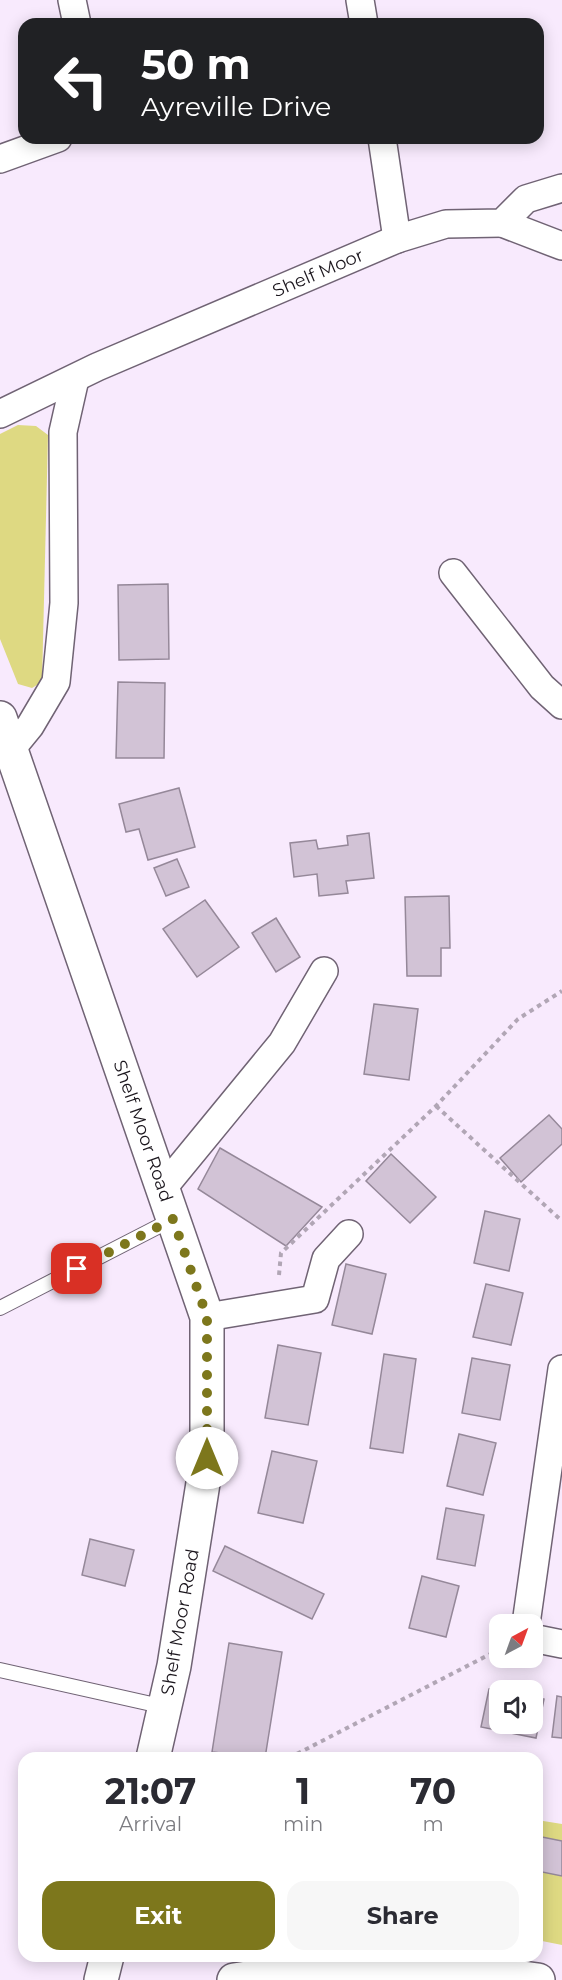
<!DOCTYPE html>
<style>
body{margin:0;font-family:Montserrat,sans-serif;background:#f7f7f7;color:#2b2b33;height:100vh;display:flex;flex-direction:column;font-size:22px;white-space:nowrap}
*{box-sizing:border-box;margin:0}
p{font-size:20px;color:#7c7c81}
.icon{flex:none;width:33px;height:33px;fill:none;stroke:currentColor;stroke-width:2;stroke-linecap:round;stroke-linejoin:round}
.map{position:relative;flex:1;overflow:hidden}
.details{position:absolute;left:18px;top:1752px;width:525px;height:210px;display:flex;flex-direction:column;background:#fff;border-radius:18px;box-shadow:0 3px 15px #0003}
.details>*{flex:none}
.banner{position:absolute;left:18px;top:18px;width:526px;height:126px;border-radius:18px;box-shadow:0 3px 15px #0003;background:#202124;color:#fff;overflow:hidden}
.needle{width:39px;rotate:41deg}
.fabs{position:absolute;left:489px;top:1614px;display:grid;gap:12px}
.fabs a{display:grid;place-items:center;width:54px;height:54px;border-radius:12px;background:#fff;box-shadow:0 3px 15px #0003;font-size:30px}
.pin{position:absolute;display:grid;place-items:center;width:51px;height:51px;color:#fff;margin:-26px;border-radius:12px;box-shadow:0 3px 9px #0006}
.me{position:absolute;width:66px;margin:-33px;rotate:0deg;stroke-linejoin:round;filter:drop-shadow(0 0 4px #0008)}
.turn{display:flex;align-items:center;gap:21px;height:126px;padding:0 24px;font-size:27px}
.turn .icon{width:78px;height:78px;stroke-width:2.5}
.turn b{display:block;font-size:42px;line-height:51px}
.eta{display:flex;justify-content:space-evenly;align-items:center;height:102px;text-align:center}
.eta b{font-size:36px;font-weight:700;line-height:42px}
.primary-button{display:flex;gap:12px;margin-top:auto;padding:12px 24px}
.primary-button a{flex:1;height:69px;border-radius:18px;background:#7d771c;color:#fff;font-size:24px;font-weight:700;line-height:69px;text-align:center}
.primary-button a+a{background:#f7f7f7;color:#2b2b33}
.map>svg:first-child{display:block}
.green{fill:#ded982}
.building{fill:#d2c3d6;stroke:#958899;stroke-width:1.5}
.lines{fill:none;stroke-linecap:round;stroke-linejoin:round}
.lane-casing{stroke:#706374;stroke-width:16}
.street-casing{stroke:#706374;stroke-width:30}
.secondary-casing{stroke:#706374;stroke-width:36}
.highway-casing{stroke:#706374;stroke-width:36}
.path{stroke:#b1a6b5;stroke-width:4;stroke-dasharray:4.5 4.5;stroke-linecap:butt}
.lane{stroke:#fff;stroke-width:14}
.street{stroke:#fff;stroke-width:27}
.secondary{stroke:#fff;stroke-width:33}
.highway{stroke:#fff;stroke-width:33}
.route{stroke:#7d771c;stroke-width:10;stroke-dasharray:0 18}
.labels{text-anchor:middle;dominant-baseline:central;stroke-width:6;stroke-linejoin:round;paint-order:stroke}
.street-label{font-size:18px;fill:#1b161d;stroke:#fff}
</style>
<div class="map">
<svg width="562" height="1980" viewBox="0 0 562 1980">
<rect width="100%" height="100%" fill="#f8eafd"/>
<g class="green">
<polygon points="18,425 36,426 48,435 42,682 32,688 18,684 0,639 0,434"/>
<polygon points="537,1820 562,1824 562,1945 537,1940"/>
</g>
<g class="building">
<polygon points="168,584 169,659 119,660 118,585"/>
<polygon points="118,682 165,683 164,758 116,758"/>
<polygon points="179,788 195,847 148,860 139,829 126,832 119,804"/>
<polygon points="369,833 374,878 346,881 348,893 319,896 317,874 294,877 290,843 316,840 318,849 348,845 347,836"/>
<polygon points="177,859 189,887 166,896 154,868"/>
<polygon points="449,896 450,948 441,948 441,976 407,976 405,897"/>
<polygon points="205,900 239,947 197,977 163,929"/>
<polygon points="276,918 300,957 276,972 252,933"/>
<polygon points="374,1004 418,1009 409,1080 364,1074"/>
<polygon points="549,1115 562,1129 562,1144 521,1182 500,1158"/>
<polygon points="220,1148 322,1207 286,1246 198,1189"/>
<polygon points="391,1154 436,1197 410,1223 366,1181"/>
<polygon points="485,1211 520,1219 509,1271 474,1263"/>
<polygon points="346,1264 386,1274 372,1334 332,1325"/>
<polygon points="486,1284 523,1293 511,1345 473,1337"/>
<polygon points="278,1345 321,1353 308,1425 265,1418"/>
<polygon points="384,1354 416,1359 403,1453 370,1448"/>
<polygon points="472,1358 510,1365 500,1420 462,1413"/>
<polygon points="459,1434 496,1443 483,1495 447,1486"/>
<polygon points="272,1451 317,1461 303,1523 258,1513"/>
<polygon points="446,1508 484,1515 475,1566 437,1559"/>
<polygon points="90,1539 134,1550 125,1586 82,1575"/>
<polygon points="225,1546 324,1594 312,1619 213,1571"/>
<polygon points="422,1576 459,1586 446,1637 409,1628"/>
<polygon points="229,1643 282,1652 265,1758 212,1752"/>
<polygon points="489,1689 500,1691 500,1724 532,1724 532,1697 544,1699 536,1738 481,1727"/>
<polygon points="557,1696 562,1697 562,1738 552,1737"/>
<polygon points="537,1836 562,1841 562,1876 537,1871"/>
</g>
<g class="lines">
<g class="lane-casing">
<g id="lane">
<polyline points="0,1308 173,1219"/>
<polyline points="0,1670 165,1707"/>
</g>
</g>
<g class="street-casing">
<g id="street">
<polyline points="72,0 77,24"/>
<polyline points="360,0 364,24"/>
<polyline points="382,138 397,239"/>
<polyline points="0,159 58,138"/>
<polyline points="502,223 562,246"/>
<polyline points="0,414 97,367 397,239 446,224 502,223 526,199 562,188"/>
<polyline points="453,573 542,687 562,705"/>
<polyline points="12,748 30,726 56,682 64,603 63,432 75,379"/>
<polyline points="163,1188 282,1043 324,971"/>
<polyline points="207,1317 315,1299 326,1259 349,1234"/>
<polyline points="526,1624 562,1369"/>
<polyline points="532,1638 562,1644"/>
</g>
</g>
<g class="secondary-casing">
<g id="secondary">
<polyline points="0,718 207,1317 207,1458 174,1666 153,1758"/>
<polyline points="101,1980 107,1956"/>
</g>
</g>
<g class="highway-casing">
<polyline id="highway" points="234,1980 275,1974 452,1969 538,1980"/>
</g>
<g class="path">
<polyline points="436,1106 562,1221"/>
<polyline points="279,1275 281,1253 436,1106 518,1019 562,991"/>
<polyline points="289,1758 500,1649"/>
</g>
<use href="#lane" class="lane"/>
<use href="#street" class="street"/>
<use href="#secondary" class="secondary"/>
<use href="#highway" class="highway"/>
</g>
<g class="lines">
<polyline class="route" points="77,1269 173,1219 207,1317 207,1458"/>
</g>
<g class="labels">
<g class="street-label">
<text transform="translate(318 273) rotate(-23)">Shelf Moor</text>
<text transform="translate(143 1131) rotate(71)">Shelf Moor Road</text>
<text transform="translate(180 1622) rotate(-80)">Shelf Moor Road</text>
</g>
</g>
</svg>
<div class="fabs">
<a><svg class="needle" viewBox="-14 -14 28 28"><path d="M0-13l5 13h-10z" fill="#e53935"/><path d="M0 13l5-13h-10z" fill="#7c7c81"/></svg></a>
<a><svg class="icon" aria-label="sound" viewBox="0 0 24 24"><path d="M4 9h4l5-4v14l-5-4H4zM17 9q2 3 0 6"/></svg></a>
</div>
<div class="pin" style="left:77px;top:1269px;background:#d93025"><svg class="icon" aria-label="arrive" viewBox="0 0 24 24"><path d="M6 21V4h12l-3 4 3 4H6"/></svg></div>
<svg class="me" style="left:207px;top:1458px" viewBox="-20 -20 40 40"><circle r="19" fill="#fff"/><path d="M0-13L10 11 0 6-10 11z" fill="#7d771c"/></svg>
<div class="banner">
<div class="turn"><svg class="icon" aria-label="left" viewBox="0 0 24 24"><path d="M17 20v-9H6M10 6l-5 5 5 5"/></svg><div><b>50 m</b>Ayreville Drive</div></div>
</div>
<section class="details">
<div class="eta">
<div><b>21:07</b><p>Arrival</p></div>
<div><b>1</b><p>min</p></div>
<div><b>70</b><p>m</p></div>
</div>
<div class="primary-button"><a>Exit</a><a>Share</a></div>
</section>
</div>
